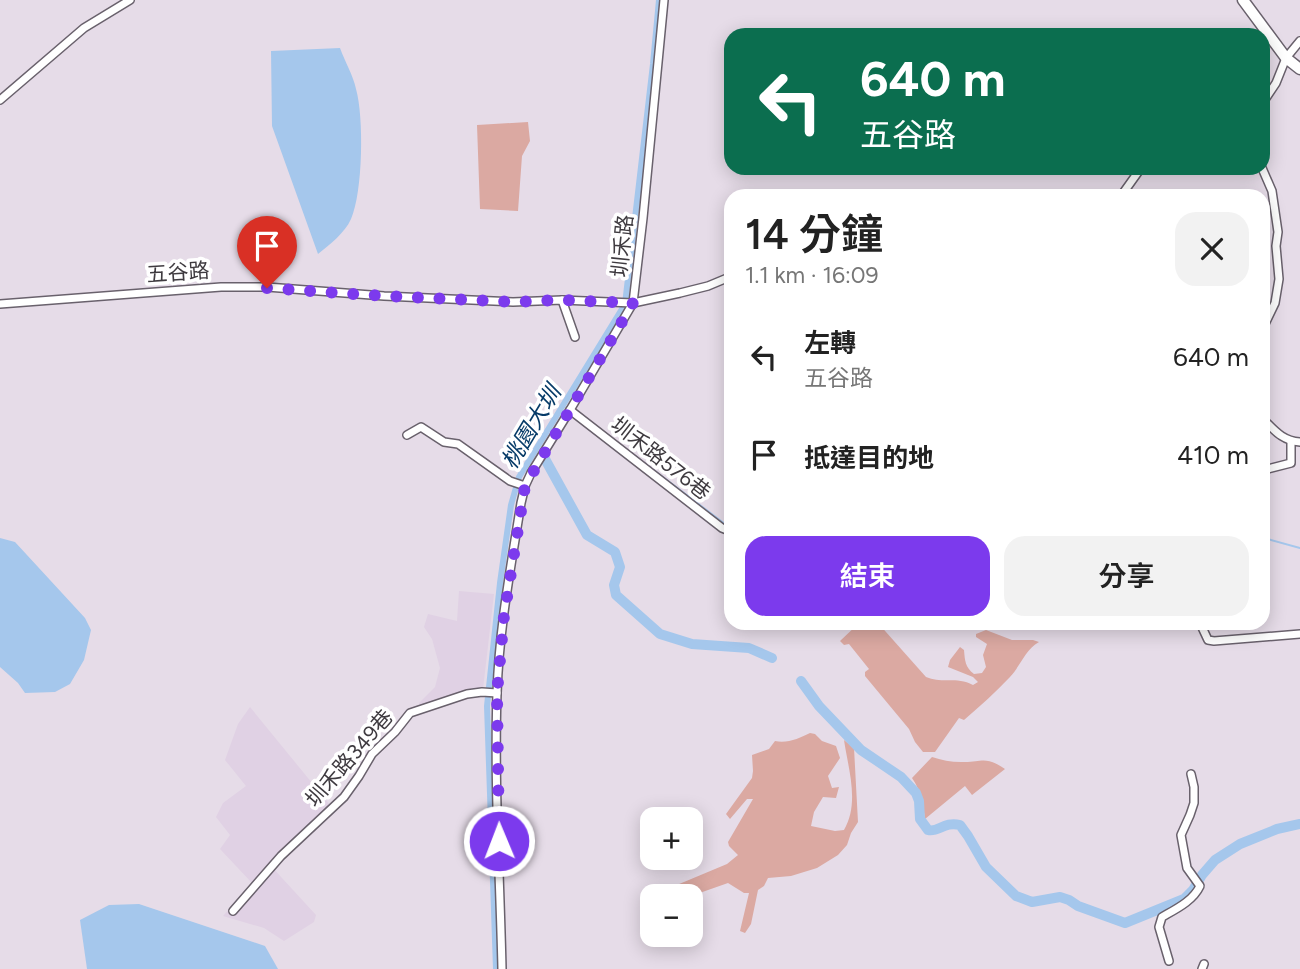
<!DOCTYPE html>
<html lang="zh-TW">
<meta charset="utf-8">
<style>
body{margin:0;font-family:Figtree,"Noto Sans TC",sans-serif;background:#f2f2f2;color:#222;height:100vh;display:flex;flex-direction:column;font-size:26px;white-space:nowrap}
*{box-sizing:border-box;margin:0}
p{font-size:23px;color:#767676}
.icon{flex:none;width:38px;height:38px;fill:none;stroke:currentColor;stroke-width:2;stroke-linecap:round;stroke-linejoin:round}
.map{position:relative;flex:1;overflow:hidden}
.side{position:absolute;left:724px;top:189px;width:546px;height:441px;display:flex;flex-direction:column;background:#fff;border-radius:21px;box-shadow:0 4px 18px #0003}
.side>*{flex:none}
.guide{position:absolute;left:724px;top:28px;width:546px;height:147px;border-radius:21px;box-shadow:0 4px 18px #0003;background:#0b6e4f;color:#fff;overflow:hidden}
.tools{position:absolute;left:640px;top:807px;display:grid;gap:14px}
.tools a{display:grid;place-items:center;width:63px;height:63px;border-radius:14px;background:#fff;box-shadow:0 4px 18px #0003;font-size:35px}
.pin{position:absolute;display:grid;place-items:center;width:60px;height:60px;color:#fff;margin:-72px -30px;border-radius:50% 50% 50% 0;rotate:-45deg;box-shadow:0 0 7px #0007}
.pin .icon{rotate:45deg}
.me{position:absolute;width:77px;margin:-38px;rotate:359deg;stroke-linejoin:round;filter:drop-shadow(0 0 5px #0008)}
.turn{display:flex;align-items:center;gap:24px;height:147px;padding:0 21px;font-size:32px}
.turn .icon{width:91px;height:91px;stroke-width:2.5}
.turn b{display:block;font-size:49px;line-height:60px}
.round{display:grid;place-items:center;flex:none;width:74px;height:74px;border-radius:21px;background:#f2f2f2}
.summary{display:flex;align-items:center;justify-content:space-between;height:119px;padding:0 21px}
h1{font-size:42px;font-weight:600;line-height:52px}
.primary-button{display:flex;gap:14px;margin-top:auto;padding:14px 21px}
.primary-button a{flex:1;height:80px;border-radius:21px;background:#7c3aed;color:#fff;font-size:28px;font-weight:600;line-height:80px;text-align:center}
.primary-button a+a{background:#f2f2f2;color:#222}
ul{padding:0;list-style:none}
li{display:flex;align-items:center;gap:21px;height:98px;padding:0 21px}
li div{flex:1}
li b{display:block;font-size:26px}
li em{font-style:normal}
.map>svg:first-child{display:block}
.built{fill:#e0d1e4}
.green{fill:#dba9a2}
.water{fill:#a5c7ec}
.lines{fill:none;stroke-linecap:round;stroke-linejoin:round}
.stream{stroke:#a5c7ec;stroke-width:2}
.canal{stroke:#a5c7ec;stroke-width:6}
.river{stroke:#a5c7ec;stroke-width:10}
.street-casing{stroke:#69616c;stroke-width:10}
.secondary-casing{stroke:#69616c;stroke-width:13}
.street{stroke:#fff;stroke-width:7}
.secondary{stroke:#fff;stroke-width:10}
.route{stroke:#7c3aed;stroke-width:12;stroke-dasharray:0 21.6}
.labels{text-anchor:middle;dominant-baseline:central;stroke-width:7;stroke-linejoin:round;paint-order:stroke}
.street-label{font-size:21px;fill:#3f3b40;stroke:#fff}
.water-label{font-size:23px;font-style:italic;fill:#063b68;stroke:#fff}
</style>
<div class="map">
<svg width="1300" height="969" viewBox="0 0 1300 969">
<rect width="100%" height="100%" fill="#e6dce8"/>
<g class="built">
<polygon points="459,591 494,594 483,689 457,693 420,706 419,703 435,687 440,668 432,639 424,627 428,614 457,621"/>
<polygon points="250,707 330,805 271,866 316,915 314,922 284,941 264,928 223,916 252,883 220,849 230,835 216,817 223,803 246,786 225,760 238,724"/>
</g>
<g class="green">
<polygon points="528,122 530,141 522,156 518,211 480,209 477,125"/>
<path d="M859,623h19l48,54c16,7 30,-1 47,8l5,-3 -5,-5 -25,-10 2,-7 10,-13 4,3c1,11 1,17 10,24l8,-1 4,-6 -3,-12 4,-11 -11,-7v-3l10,-4 26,10h21l6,2c-14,8 -18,23 -29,35 -14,15 -30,29 -46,43l-5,-2 -24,34h-12l-8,-10 -6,-13 -44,-53v-4l4,-3 -20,-25 -5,1 -4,-4z"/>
<path d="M810,733l5,1 7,7 14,5 4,12 -12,18 4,12 7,-1 -3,11 -13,-1 -9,15 -3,14 24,5 9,-1c16,-27 4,-62 0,-90l10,8 4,74 -7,11 -4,12 -9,10 -21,13 -26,8 -23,2 -4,8 -6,4 -7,34 -6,9 -5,-2 9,-38h-5l-16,-10 -37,13h-19l-2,-3 2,-6 55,-23 11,-9 -9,-9 -1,-4 25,-43h-6l-17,20 -4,-5 26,-36 1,-7 -1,-16 17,-6 6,-8c12,3 25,-3 35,-8z"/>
<path d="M932,757c9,3 19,5 29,5 21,1 23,-7 44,7l-33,26 -7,-9 -40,33c-2,-16 -4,-28 -13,-41z"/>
</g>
<g class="water">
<path d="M340,48c5,14 13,27 16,41 8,28 7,103 -5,130 -6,14 -22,26 -33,35l-46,-128 -1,-75z"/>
<polygon points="0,538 15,542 85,618 91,630 84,660 70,684 55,692 25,693 18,683 0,667"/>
<polygon points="139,904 265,946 278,969 87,969 80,920 109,905"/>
</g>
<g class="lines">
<g class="stream">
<polyline points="635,456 725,524 732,527"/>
<polyline points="1264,538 1300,548"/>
</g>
<polyline class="canal" points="496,969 487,706 500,583 511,505 519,477 625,304 653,64 659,0"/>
<g class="river">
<polyline points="545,459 587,535 615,552 620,567 614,585 616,595 660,634 692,644 749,648 772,658"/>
<path d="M801,681l18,25 42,44 40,27 15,16 3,8 1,18 8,11c10,3 16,-9 32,-5l8,11 18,31 30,29 16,6 28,-5 9,3 9,6 47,17 59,-24 9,-9 9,-15 13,-15 25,-16 37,-15 23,-5"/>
</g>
<g class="street-casing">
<g id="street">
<polyline points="0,100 84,28 130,0"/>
<polyline points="1264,101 1276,83 1286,58 1300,41"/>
<polyline points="1262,168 1272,191 1278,232 1276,246 1279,279 1275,303 1264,326"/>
<polyline points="1121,196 1141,168"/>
<polyline points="562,300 575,337"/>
<polyline points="0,304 221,287 267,287 384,296 513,302 562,300 633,303 680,293 708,286 732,276"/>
<polyline points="570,410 722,528 732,532"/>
<path d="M1264,420c11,11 19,21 36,22"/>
<polyline points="407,435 421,427 444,442 458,444 510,481 525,486"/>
<polyline points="1264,470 1291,463 1291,442"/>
<path d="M970,623c10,3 18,3 28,0"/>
<polyline points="1200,623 1208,640 1214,641 1300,634"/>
<polyline points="233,911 281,856 344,797 359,776 372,754 395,732 410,713 467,694 482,692 497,693"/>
<path d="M1169,961l-10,-34 3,-10c14,-8 31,-16 38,-31l-13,-18 -6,-33 9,-20 4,-12v-16l-3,-13"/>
<path d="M502,969c-2,-92 -8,-184 -5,-276 2,-64 14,-127 24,-190l4,-17 6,-13 39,-63 63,-107 10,-85 21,-218"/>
<polyline points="1202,969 1204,964"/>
</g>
</g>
<g class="secondary-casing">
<polyline id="secondary" points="1243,0 1286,58 1300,69"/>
</g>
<use href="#street" class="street"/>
<use href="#secondary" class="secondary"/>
</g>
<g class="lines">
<polyline class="route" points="267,288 384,296 513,302 562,300 633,303 525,486 504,616 497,693 499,841"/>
</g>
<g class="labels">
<g class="street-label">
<text transform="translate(622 246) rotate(-84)">圳禾路</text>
<text transform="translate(178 272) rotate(-4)">五谷路</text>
<text transform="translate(661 458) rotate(38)">圳禾路576巷</text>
<text transform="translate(349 758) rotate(-49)">圳禾路349巷</text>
</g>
<g class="water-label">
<text transform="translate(531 427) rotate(-59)">桃園大圳</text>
</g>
</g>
</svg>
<div class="tools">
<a>+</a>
<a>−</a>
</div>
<div class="pin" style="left:267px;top:288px;background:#d93025"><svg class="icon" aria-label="arrive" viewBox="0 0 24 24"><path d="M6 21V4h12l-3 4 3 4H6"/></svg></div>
<svg class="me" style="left:499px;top:841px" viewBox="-20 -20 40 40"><circle r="17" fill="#7c3aed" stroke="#fff" stroke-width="3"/><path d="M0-11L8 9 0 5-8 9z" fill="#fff"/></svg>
<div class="guide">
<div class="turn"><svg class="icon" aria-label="left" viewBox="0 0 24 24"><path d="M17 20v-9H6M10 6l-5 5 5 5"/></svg><div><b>640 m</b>五谷路</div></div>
</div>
<section class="side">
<div class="summary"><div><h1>14 分鐘</h1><p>1.1 km · 16:09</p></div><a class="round"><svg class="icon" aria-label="close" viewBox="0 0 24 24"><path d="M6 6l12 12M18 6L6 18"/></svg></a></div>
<ul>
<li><svg class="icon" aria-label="left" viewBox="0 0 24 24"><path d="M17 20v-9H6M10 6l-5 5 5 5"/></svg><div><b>左轉</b><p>五谷路</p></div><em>640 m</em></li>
<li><svg class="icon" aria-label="arrive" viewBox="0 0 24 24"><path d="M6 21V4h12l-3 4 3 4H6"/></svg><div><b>抵達目的地</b></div><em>410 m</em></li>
</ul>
<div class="primary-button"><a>結束</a><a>分享</a></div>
</section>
</div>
